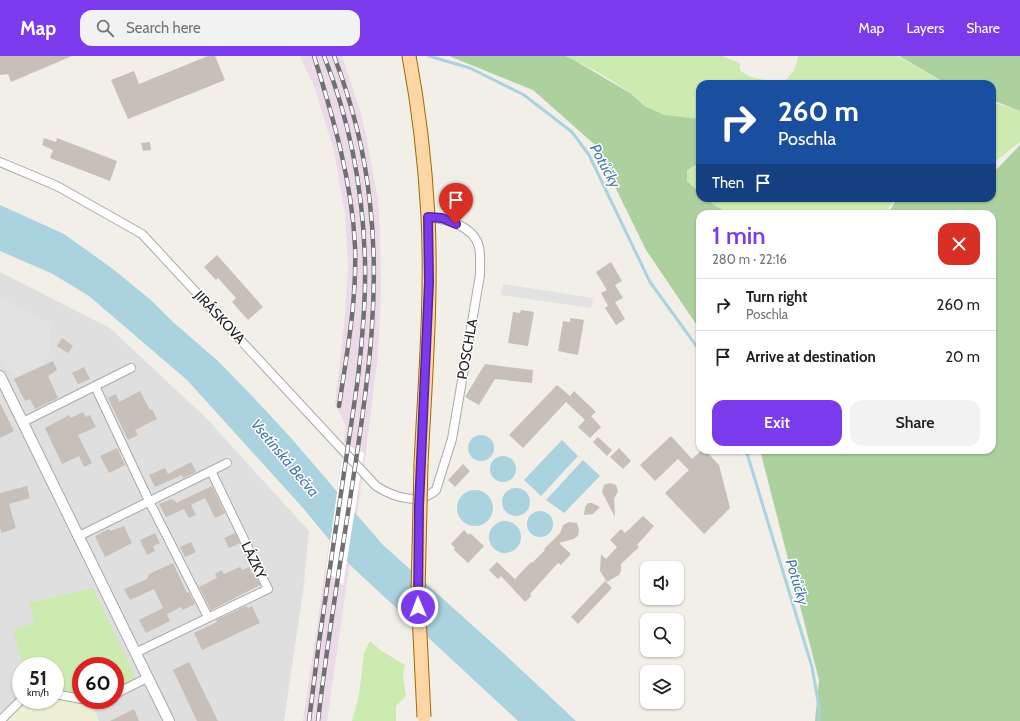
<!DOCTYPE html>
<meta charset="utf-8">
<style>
body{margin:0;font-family:Cabin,sans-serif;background:#f2f2f2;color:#202124;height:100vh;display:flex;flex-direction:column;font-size:15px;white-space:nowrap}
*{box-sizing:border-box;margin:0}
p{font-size:13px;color:#757577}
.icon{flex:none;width:22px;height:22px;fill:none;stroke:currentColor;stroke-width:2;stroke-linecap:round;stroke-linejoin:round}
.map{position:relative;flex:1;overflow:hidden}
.panel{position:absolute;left:696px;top:154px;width:300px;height:244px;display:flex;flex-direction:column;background:#fff;border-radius:12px;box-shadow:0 1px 3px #0004}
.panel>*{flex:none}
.guide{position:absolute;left:696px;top:24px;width:300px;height:122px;border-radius:12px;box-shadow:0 1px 3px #0004;background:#1a4fa0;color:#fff;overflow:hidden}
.fabs{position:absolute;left:640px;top:505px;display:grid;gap:8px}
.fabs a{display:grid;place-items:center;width:44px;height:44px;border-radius:8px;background:#fff;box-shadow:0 1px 3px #0004;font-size:20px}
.speed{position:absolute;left:12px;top:601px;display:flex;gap:8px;font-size:20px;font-weight:700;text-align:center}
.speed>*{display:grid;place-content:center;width:52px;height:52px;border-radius:50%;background:#fff;box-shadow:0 1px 3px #0004;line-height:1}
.speed small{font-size:10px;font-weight:400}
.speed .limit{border:6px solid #d22;background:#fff;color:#111}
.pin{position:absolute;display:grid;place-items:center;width:34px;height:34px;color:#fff;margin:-41px -17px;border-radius:50% 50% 50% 0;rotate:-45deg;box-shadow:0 0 4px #0007}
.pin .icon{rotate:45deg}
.me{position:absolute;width:44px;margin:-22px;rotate:359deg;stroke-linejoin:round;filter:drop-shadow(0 0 3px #0008)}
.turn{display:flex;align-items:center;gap:14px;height:84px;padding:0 16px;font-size:18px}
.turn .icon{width:52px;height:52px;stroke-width:2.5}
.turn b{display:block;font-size:28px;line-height:34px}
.then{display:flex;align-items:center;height:38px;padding:0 16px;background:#0003;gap:8px;font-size:15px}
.round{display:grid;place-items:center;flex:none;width:42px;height:42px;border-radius:12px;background:#f2f2f2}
.headline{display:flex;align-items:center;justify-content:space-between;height:68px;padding:0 16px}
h1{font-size:24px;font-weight:600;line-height:30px;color:#7c3aed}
.primary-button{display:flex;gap:8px;margin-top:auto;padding:8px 16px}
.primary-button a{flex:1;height:46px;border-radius:12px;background:#7c3aed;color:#fff;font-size:16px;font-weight:600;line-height:46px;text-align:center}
.primary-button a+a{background:#f2f2f2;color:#202124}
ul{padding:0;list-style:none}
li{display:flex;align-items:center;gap:12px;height:52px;padding:0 16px;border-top:1px solid #e0e0e0}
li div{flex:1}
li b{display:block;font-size:15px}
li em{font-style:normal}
header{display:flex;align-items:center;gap:24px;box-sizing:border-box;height:56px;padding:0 20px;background:#7c3aed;color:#fff}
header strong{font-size:19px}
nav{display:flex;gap:22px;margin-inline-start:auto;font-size:14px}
.search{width:280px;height:36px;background:#f2f2f2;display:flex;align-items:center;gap:10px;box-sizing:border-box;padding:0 14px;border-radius:12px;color:#757577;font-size:15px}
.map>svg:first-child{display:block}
.residential{fill:#e0dfdf;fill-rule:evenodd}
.industrial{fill:#ebdbe8}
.farmland{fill:#eef0d5}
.grass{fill:#cdebb0}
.forest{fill:#add19e}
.parking{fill:#e2e2e2}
.water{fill:#aad3df}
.pier{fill:#fff}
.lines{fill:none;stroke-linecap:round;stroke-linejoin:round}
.stream{stroke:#aad3df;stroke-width:3}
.building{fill:#c7bfb8}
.minor-casing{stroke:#a9a9a9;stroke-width:10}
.tertiary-casing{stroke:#a9a9a9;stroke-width:12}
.primary-casing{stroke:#a06b00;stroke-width:15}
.minor{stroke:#fff;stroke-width:8}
.tertiary{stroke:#fff;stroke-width:10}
.primary{stroke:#fcd6a4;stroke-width:13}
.rail-casing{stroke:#707070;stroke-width:4.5}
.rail{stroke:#fff;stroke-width:3;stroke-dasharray:9;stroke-linecap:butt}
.primary-bridge-casing{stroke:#a06b00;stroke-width:15;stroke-linecap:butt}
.primary-bridge{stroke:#fcd6a4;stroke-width:13}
.route-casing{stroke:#51269a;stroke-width:10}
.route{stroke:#7c3aed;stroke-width:7}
.labels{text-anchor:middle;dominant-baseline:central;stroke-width:3;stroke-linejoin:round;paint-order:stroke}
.street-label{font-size:14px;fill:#222;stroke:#fff}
.water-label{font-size:15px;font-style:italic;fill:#4a7aab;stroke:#fff}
</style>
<header>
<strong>Map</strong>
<div class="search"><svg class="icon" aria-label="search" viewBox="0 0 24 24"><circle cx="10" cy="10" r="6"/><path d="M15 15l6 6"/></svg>Search here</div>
<nav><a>Map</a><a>Layers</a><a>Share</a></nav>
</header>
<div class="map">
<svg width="1020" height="665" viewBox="0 0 1020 665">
<rect width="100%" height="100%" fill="#f2efe9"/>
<path class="residential" d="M0,216l110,56 96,90 103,113 -6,61 -19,129h-284zM21,610h34v34h-34zM81,610h34v34h-34z"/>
<polygon class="industrial" points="300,0 342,0 360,54 367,84 378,144 380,175 381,237 378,298 366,396 327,665 303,665 346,371 335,347 344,270 348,212 345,158 334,95 315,33"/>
<polygon class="farmland" points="55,642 92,648 99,665 7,665 18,653 29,644 55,644"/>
<g class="grass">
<path d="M565,0h157l18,7v7c12,11 26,8 39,14h-79v35c-11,-1 -26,0 -37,-4 -16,-6 -25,-16 -38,-26 -19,-13 -39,-24 -60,-33z"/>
<path d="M798,0h99l50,28h-157l-6,-3c9,-6 12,-14 14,-25z"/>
<polygon points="992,46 1020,55 1020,86 992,108"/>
<polygon points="700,107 700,138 687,125 684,118 689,109"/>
<polygon points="705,142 896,142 885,158 731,158 714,149"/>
<polygon points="93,532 136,623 115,635 115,617 118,615 115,614 115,610 81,610 81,639 57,634 55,629 55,610 23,610 13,574 34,567 29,547"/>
<polygon points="370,585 380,594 405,609 403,620 406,640 396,650 396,665 352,665 359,639 364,597"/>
</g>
<g class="forest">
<polygon points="449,0 565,0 574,4 630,37 645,50 664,59 700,63 699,107 687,114 687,125 700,137 700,142 706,142 714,149 731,158 700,158 700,274 646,194 594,88 533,34"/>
<polygon points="899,0 1020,0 1020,55 992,44 992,28 947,28"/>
<polygon points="1020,89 1020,665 815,665 819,624 760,394 992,394 992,158 888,158 897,142 992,142 992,116 998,112"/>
</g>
<g class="parking">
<polygon points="503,228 593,242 591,252 501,239"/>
<polygon points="0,241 51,269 51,297 42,309 14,320 0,299"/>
</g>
<g class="water">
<polygon points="0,149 64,178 113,213 152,245 173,266 218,305 254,342 291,382 382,488 501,595 576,665 518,665 350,509 303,452 187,324 89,240 51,217 0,195"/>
<circle cx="481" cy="392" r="13"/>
<polygon points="562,384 578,400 541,440 524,424"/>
<circle cx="503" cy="413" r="13"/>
<polygon points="583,404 600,420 564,457 546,444"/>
<circle cx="516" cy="446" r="14"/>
<circle cx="475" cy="452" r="18"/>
<circle cx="540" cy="468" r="13"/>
<circle cx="505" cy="481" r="16"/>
</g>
<polygon class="pier" points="344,388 364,397 343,529 326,515"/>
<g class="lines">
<g class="stream">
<polyline points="429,0 470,12 524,39 572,76 589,99 650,226 700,295"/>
<polyline points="746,394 812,611 819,651 819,665"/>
</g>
</g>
<g class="building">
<polygon points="0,0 72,0 11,26 8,18 0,19"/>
<polygon points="208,0 215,0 225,24 128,63 111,24 134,15 139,28"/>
<polygon points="44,82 56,86 57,82 117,105 110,125 50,102 53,94 42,89"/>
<polygon points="150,86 151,94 143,95 141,87"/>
<polygon points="217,199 263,251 248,264 232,246 236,242 218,222 216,224 204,211"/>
<polygon points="611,206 622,225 615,229 623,242 615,246 625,263 616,269 605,252 608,250 601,237 607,234 596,216"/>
<polygon points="521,254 534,256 528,290 508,287 513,256 520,257"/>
<polygon points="570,262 584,264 578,299 558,295 563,265 570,266"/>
<polygon points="62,282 73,290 68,297 57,290"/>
<polygon points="53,305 57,314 48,320 58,342 35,353 30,343 25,345 14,323"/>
<polygon points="485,308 533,314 532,327 495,323 479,349 465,341"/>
<polygon points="84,311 90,323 78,328 72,317"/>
<polygon points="557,329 570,340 574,335 596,356 591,360 601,371 590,382 578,371 585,364 566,346 523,392 509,379"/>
<polygon points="140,335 150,354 152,353 157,363 135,374 138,379 128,384 108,342 116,338 119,346"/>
<polygon points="0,347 14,375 0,382"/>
<polygon points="83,356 86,361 90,359 96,371 78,379 92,407 84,411 79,400 62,408 45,372 69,359 71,362"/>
<polygon points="671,380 692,403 702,394 705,394 719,409 730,452 704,478 665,437 689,414 678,403 655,425 640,409"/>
<polygon points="598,381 612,394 607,400 593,386"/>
<polygon points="117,392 125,409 109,417 100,400"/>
<polygon points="619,392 631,405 623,413 610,401"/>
<polygon points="191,406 196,416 183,422 182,419 155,431 149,419 165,412 168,418"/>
<polygon points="463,408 470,415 455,431 448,424"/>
<polygon points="610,427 616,429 618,435 614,443 615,461 602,436 604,429"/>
<polygon points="27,430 30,442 9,448 16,472 2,477 0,472 0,437"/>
<polygon points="212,430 225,457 215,462 205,442 191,449 196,459 189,462 184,453 166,461 159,448 172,443 173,445 175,444 176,447"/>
<polygon points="588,447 592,447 600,451 593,458 584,459 585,451"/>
<polygon points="643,460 654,470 637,489 639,491 621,508 621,515 619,519 607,526 600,515 601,498 606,503 617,491 610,484 621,473 625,477"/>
<polygon points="569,466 577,467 579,474 578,480 573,483 559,487 571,498 561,509 558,507 530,538 531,540 525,546 501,520 498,523 489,514 497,506 515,523 531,506 532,507 545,494 544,493 560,477 563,469"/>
<polygon points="124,470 132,487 105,501 95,480 109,473 110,475"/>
<polygon points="464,474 469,479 470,477 484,490 468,507 454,494 455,492 451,488"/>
<polygon points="155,477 160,487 153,490 155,495 147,499 140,484"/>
<polygon points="235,477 240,487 229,492 224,482"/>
<polygon points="191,486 196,496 185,501 180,491"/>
<polygon points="173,507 187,537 189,536 195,548 183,554 181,551 167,558 170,565 146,577 139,564 163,552 154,533 130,544 124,533 147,523 149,518"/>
<polygon points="240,511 242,514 249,511 252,517 254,516 260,529 211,554 199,531 217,522 215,518 222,514 224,518"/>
<polygon points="605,525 612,532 578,568 571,561"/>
<polygon points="246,550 248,552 252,550 260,567 202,594 194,577 217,566 216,564"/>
<polygon points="189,606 218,665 197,665 173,614"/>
<polygon points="134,653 139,665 110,665"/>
</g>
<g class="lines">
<g class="minor-casing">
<g id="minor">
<path d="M0,106l57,24 85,48 234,252c17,11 43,20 60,4l16,-51 28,-164c0,-9 1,-18 -1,-28 -5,-21 -32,-28 -51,-30"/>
<polyline points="95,330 131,312"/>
<polyline points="23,366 95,330 149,445 208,561"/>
<polyline points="211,415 227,407"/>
<polyline points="79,480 211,415 268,533 135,597"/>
<polyline points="55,638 81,643"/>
<polyline points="115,638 147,622"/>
<polyline points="89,644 91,644"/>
<polyline points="0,665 21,644"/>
</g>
</g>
<g class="tertiary-casing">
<polyline id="tertiary" points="0,320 169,665"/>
</g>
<g class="primary-casing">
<path id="primary" d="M409,0c10,53 16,106 19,160 4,82 -3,166 -7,248"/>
</g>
<use href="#minor" class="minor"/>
<use href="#tertiary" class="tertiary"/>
<use href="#primary" class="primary"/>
<g class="rail-casing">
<g id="rail">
<path d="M314,0c19,61 38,125 41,190 2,54 -8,107 -16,160"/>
<path d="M309,665l10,-79 38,-257c5,-41 9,-82 8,-124 -2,-70 -15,-140 -41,-205"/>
<path d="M318,665c10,-87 25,-174 38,-261 13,-85 24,-171 14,-256 -5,-51 -18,-101 -36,-148"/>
</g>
</g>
<use href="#rail" class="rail"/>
<g class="primary-bridge-casing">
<polyline id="primary-bridge" points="421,408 418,537 424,661"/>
</g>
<use href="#primary-bridge" class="primary-bridge"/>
</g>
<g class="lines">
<g class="route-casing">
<polyline id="route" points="418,551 419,450 429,226 428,161 442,162 456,168"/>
</g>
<use href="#route" class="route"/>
</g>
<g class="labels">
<g class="street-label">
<text transform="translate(220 261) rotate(47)">JIRÁSKOVA</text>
<text transform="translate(467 293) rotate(-80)">POSCHLA</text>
<text transform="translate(254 504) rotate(64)">LÁZKY</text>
</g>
<g class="water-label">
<text transform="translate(605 110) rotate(62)">Potůčky</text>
<text transform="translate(285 402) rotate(50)">Vsetínská Bečva</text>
<text transform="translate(797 526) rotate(73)">Potůčky</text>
</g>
</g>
</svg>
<div class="fabs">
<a><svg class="icon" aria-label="sound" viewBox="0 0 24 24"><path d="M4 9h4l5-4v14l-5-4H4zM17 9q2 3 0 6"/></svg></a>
<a><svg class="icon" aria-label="search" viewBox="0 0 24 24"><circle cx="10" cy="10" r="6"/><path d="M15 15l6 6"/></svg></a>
<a><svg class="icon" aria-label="layers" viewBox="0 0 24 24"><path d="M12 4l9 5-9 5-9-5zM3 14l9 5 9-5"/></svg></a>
</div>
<div class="speed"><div>51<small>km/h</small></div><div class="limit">60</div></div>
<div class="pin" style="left:456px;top:168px;background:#d93025"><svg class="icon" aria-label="arrive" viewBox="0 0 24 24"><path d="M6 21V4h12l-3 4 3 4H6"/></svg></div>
<svg class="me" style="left:418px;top:551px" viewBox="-20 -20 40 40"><circle r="17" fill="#7c3aed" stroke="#fff" stroke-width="3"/><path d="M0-11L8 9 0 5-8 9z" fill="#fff"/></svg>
<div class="guide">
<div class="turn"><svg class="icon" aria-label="right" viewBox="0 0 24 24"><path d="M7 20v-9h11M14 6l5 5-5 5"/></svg><div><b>260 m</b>Poschla</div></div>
<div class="then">Then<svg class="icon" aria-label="arrive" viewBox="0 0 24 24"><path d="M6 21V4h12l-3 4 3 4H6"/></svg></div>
</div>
<section class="panel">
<div class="headline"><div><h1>1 min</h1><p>280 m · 22:16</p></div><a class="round" style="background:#d93025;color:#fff"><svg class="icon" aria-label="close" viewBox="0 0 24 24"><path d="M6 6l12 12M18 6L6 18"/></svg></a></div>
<ul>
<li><svg class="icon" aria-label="right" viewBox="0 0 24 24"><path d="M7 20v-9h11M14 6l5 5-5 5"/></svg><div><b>Turn right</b><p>Poschla</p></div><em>260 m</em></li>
<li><svg class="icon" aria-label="arrive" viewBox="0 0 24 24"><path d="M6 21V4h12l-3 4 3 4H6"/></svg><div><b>Arrive at destination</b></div><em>20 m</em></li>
</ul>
<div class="primary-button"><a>Exit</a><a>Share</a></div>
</section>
</div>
